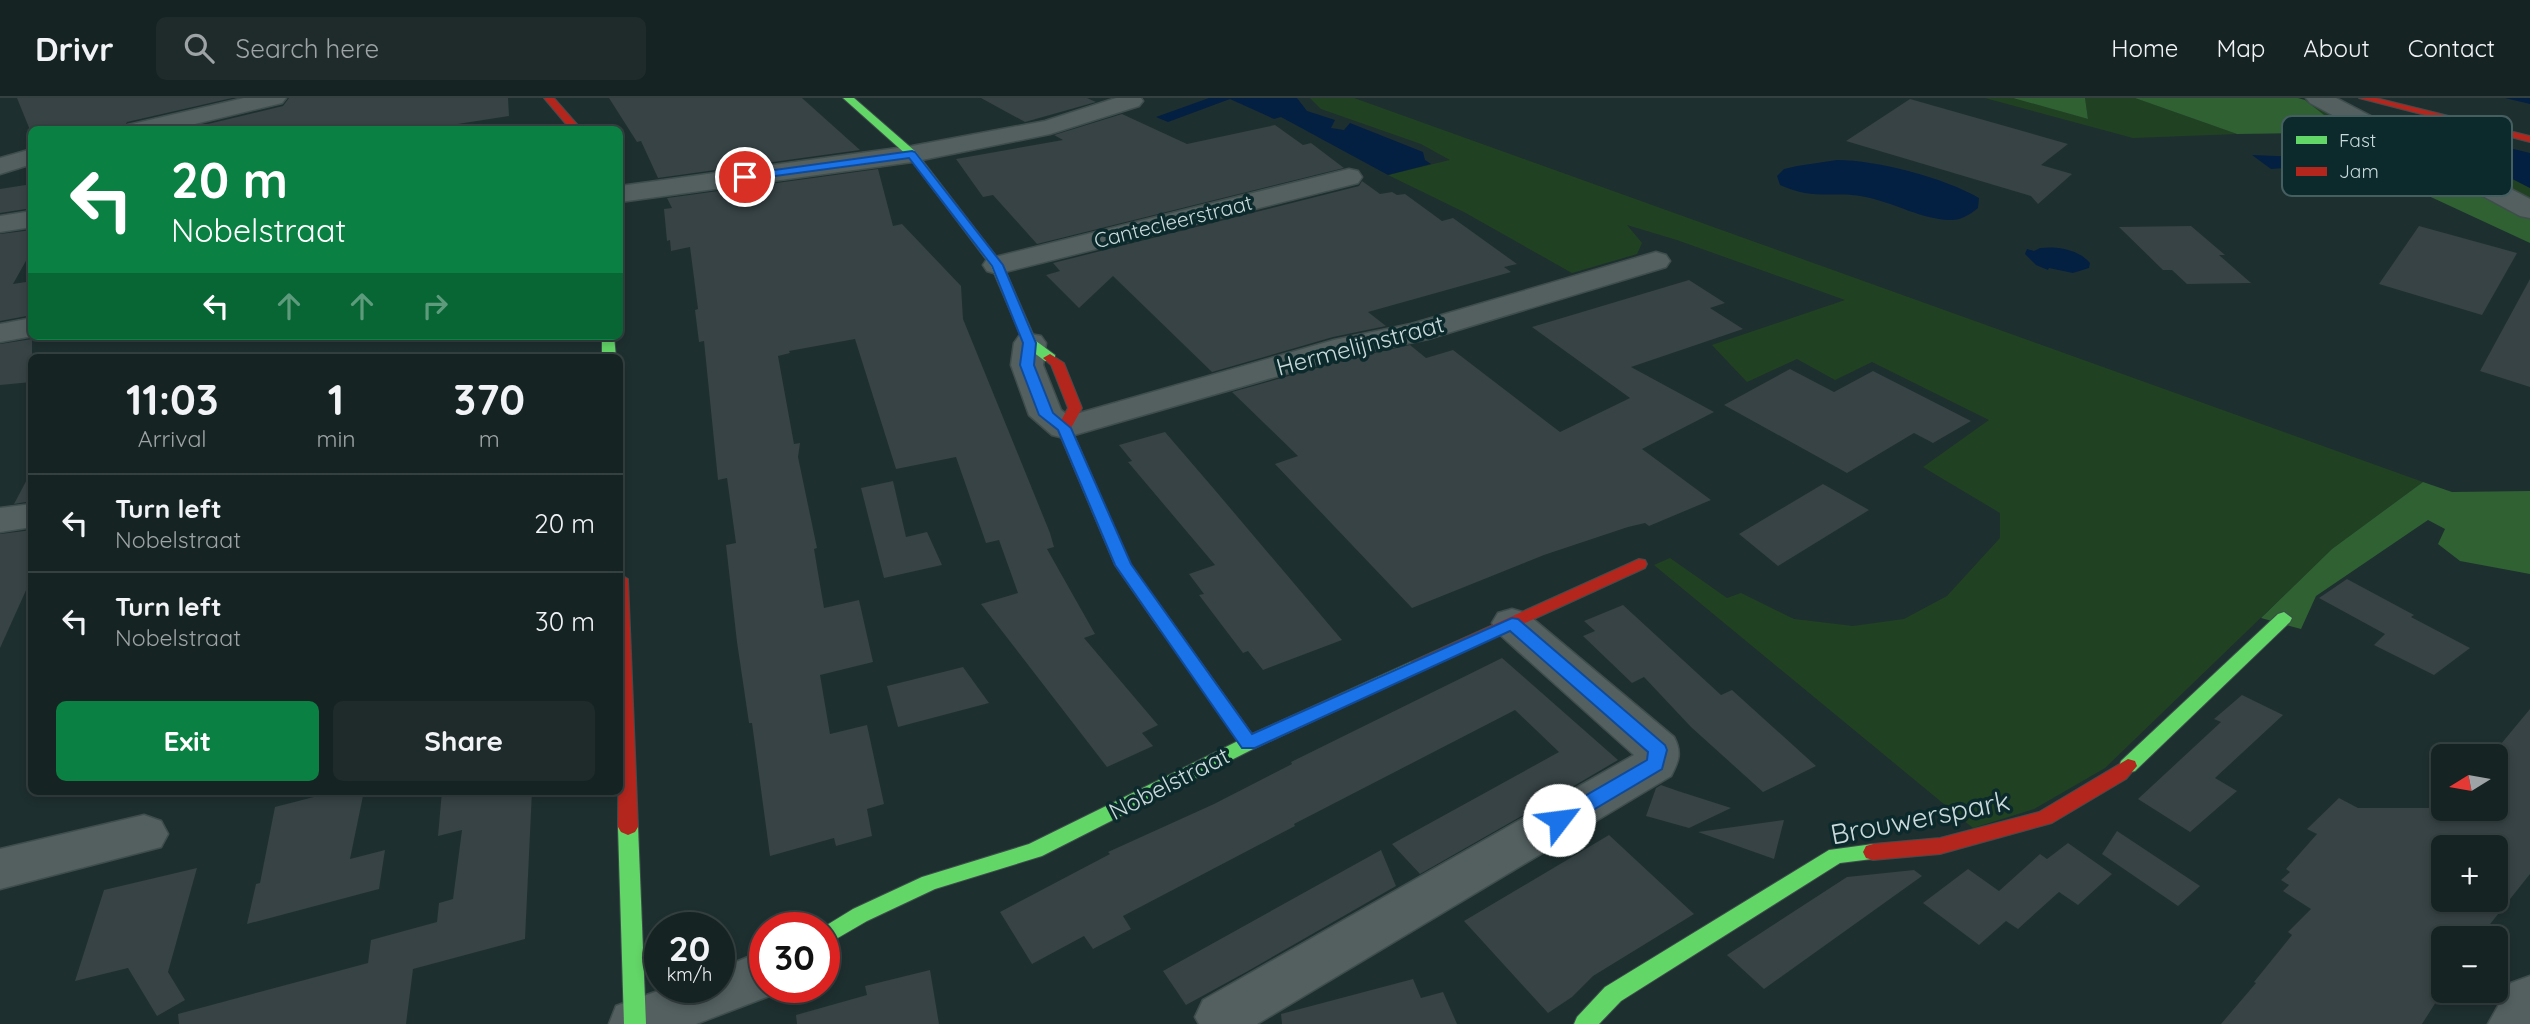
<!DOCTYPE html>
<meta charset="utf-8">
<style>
body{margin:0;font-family:Quicksand,sans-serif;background:#1f2b2b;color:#f1f3f6;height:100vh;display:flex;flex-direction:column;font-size:26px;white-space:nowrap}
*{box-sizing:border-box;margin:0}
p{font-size:23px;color:#9ea4a6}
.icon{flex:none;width:38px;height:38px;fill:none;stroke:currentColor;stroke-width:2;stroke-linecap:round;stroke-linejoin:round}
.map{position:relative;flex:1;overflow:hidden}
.side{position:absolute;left:28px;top:256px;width:595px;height:441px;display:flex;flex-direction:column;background:#162323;border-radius:10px;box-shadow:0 4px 10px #0003,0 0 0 2px #354041}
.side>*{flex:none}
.hud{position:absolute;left:28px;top:28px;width:595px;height:214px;border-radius:10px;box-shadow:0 4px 10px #0003,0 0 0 2px #354041;background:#0b8043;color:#fff;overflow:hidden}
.needle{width:46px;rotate:259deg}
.buttons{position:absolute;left:2431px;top:646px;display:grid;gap:14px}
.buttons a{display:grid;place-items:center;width:77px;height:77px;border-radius:10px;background:#162323;box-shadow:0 4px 10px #0003,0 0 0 2px #354041;font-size:35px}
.speed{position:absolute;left:644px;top:814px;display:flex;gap:14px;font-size:35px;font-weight:700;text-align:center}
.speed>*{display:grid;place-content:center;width:91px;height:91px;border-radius:50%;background:#162323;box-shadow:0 4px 10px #0003,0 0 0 2px #354041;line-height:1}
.speed small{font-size:18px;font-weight:400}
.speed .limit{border:10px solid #d22;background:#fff;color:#111}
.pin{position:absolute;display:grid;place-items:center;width:60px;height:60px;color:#fff;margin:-30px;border:4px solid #fff;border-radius:50%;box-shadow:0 2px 7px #0007}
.me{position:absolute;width:77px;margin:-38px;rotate:60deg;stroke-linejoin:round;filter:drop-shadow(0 0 5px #0008)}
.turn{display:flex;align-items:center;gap:24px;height:147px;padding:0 28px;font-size:32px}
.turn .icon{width:91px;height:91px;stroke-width:2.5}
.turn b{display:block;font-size:49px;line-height:60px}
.lanes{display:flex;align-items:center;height:66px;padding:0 28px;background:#0003;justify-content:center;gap:35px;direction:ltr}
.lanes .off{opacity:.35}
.eta{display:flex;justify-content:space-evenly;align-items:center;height:119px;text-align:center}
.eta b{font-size:42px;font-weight:800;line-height:49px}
.primary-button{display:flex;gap:14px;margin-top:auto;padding:14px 28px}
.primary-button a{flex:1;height:80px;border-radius:10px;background:#0b8043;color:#fff;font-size:28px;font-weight:800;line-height:80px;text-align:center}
.primary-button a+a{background:#1f2b2b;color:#f1f3f6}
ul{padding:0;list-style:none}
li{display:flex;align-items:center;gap:21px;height:98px;padding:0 28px;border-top:2px solid #354041}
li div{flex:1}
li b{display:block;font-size:26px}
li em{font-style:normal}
header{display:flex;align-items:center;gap:42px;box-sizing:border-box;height:98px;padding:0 35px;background:#162323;border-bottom:2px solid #354041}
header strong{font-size:33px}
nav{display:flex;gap:38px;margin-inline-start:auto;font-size:24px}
.search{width:490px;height:63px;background:#1f2b2b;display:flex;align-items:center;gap:18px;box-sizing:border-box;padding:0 24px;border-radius:10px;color:#9ea4a6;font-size:26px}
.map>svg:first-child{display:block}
.green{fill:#214222}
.forest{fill:#306132}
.water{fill:#032043}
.pier{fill:#1e2f2f}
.building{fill:#374345;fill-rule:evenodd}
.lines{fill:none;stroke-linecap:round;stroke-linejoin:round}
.street-casing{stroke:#3f4d4d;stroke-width:3}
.fast-casing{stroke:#3f4d4d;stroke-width:2}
.jam-casing{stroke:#3f4d4d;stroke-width:2}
.street{fill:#546060;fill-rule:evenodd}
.fast{fill:#63d668;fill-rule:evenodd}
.jam{fill:#b3261e;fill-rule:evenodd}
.route{fill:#1a73e8;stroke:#114b97;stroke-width:2}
.labels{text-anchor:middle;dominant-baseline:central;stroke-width:7;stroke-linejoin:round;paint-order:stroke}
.far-street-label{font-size:21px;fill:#cadadb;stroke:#0c2a2c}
.street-label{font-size:24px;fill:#cadadb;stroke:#0c2a2c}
.near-street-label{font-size:28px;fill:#cadadb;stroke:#0c2a2c}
.key{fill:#0c2a2c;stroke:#455f61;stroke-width:2}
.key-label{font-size:19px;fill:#cadadb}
</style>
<header>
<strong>Drivr</strong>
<div class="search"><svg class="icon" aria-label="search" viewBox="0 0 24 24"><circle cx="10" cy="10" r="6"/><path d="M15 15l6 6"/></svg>Search here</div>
<nav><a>Home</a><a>Map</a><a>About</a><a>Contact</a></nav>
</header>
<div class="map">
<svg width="2530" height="926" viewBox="0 0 2530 926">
<rect width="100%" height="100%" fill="#1e2f2f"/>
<g class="green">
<polygon points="1310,0 1354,0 2423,384 2332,451 2105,670 2034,711 1973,730 1654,467 1670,460 1727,500 1741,495 1794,521 1853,528 1904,521 1947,498 2000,440 2000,415 1923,369 1989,322 1872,264 1835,282 1797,261 1747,284 1712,247 1845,202 1677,142 1627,127 1642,145 1637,156 1572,175 1464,114 1388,77 1450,62 1421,46 1321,11"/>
<polygon points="1985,0 2013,0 2088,21 2085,0 2135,0 2237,36 2133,40"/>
<polygon points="2305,2 2329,6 2379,36 2305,35 2323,17"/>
<polygon points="2468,58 2530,90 2530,108 2449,59"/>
</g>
<g class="forest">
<polygon points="2013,0 2085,0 2088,21"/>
<polygon points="2135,0 2298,0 2305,2 2324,17 2305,35 2237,36"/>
<polygon points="2340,52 2377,58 2436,78 2473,86 2530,116 2530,145 2392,81"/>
<polygon points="2423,384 2452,394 2530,393 2530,476 2460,463 2438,446 2445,431 2428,422 2316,498 2301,531 2261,520 2332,451"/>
</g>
<g class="water">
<polygon points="1209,0 1297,0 1307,13 1335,22 1331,30 1344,32 1350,25 1423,54 1425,62 1431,66 1388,77 1281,19 1274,21 1230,1 1168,24 1156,19"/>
<polygon points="2375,0 2530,0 2530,90 2456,52 2439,32"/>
<polygon points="2252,57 2301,59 2314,68 2271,71"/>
<path d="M1837,62c40,0 108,18 142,38l-1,10c-9,7 -18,13 -29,12 -27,-1 -53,-16 -79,-22 -34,-9 -53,4 -90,-13l-3,-9 7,-7 13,-3z"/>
<path d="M2040,150c17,-2 38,1 50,15l-1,5 -16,5 -24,-5 -1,2 -12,-5 -11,-11 2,-5 7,2z"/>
</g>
<polygon class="pier" points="2371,0 2505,0 2530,6 2530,55 2427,30"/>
<g class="building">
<polygon points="17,0 232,0 127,24 123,32 30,32"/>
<polygon points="289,0 508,0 509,18 419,32 183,32 283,8"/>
<polygon points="609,0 802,0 860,52 658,80 641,43 637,44"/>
<polygon points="981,0 1087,0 1096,4 1025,24"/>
<polygon points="1910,1 2068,46 2041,67 2072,76 2038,106 2031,98 1846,43"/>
<polygon points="1122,16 1187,46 1275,27 1303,47 1311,45 1344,70 1037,146 993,97 983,99 956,61 1063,42 1054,37"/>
<polygon points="878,71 893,128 902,126 961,188 963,221 1050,435 1054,449 1047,451 1095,536 1084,540 1158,627 1142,635 1153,648 1107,669 981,506 1018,495 999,442 986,445 956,359 896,371 855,241 789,253 790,255 778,258 794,346 800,345 798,359 817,450 814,451 824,510 859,502 873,564 820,577 830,636 867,627 884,706 867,711 872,738 836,748 834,740 770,758 752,625 749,625 737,544 726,447 736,445 727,380 718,382 704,243 699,244 695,212 698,211 690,149 671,153 670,142 667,143 664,111 672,110 667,100"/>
<polygon points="1362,83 1380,96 1392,94 1397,97 1405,96 1442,123 1453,120 1517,166 1504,169 1511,174 1368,214 1386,228 1333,239 1212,274 1113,178 1079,210 1046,177 1060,173 1053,165 1359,88"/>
<polygon points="32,86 32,110 0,115 0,91"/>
<polygon points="2191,128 2225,157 2219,157 2251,185 2187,186 2172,172 2163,172 2119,129"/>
<polygon points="2419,128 2517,155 2482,217 2379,186"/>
<polygon points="32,132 32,152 13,186 32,183 32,217 0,223 0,136"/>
<polygon points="2530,181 2530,289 2480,273"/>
<polygon points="1689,182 1725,205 1710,210 1743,231 1631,269 1714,314 1642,351 1711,402 1649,428 1645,425 1628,429 1544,457 1412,510 1275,366 1298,358 1232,294 1352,260 1410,247 1426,260 1453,252 1560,334 1630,300 1532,229"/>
<polygon points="32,241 32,284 0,287 0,246"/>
<polygon points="1790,271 1834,294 1873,273 1971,323 1933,345 1914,335 1847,375 1724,307"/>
<polygon points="1165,334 1214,391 1342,542 1263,572 1248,553 1243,555 1199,497 1204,496 1189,476 1215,467 1128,364 1132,363 1119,347"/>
<polygon points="32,372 32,403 14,406"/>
<polygon points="893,383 906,439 927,434 942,467 884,480 861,390"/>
<polygon points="1823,386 1869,412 1778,468 1739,436"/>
<polygon points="32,432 32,479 0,550 0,436"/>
<polygon points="2347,481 2414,517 2411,519 2470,550 2434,577 2374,547 2385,536 2319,500"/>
<polygon points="1623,507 1721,597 1732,592 1816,668 1763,694 1691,629 1644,579 1632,585 1583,538 1595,533 1584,523"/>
<polygon points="1502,560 1618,662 1567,692 1555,688 1562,695 1420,776 1392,746 1559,654 1515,612 1294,726 1295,728 1123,818 1131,831 1093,851 1084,838 1032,866 1000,814 1110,756 1108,754 1214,706 1292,666 1291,664"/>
<polygon points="963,569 989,605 898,629 887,588"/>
<polygon points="2242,597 2283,617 2215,680 2237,693 2190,734 2138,701 2221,624 2214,621"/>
<path d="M2530,611v165l-51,64h-36v53l-21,33h-201l35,-41 -2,-1 38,-47 -4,-3 23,-23 -28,-18 6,-6 -8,-5 9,-8 -4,-3 31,-35 -10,-5 32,-31 19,10h85v5l4,-5h49v-52h-5zM2443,749h53v53h-53z"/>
<polygon points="1661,687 1678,693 1731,710 1689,730 1646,718 1656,690"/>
<polygon points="337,693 364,693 350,761 385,752 379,791 247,826 256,786 260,785 275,709"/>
<polygon points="442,693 532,693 525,841 413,871 406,926 179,926 178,916 368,865 371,842 437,824 439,805 453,801 462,732 438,738"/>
<polygon points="1784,722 1774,761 1698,734"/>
<polygon points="2117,733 2200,788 2178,808 2102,756"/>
<polygon points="1609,737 1694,816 1593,878 1572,899 1548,915 1464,823"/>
<polygon points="2068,745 2112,776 2078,807 2059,794 2018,831 2006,823 1979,847 1923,805 1968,771 1999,793 2040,756 2047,761"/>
<polygon points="1381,752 1396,788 1248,873 1186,907 1163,873"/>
<polygon points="197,770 168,874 185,902 157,918 128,870 75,883 104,792"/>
<polygon points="1914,772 1922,778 1764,891 1727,857 1847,779"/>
<polygon points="930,872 939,926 797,926 796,917 867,897 865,888"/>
<polygon points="1413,881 1421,900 1443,894 1457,926 1282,926 1281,916"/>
</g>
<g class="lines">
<g class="street-casing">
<g id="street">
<polygon points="244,0 286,0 282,5 170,32 125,32 128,27"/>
<polygon points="1116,0 1141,0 1143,3 1139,8 1050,36 912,64 620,104 620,88 912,48 1045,23"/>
<polygon points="2306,0 2336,0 2530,101 2530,120 2520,118 2310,5"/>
<polygon points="32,51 32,66 0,76 0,60"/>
<polygon points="1349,71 1358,73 1362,79 1358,85 997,176 987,173 983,167 987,161"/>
<polygon points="32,113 32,129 0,134 0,118"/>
<polygon points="1656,154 1666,157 1670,163 1666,169 1428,241 1351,257 1064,340 1052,337 1029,317 1011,267 1014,245 1019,238 1030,236 1041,238 1046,245 1043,267 1061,312 1069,318 1334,242 1411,226"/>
<polygon points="32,220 33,238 0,244 0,226"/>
<polygon points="32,406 32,429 0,434 0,410"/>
<path d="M1512,511l14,4 148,124c8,15 5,24 -3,39l-414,248h-58l-4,-7 8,-17 431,-245 -136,-122 -6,-10 6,-10z"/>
<polygon points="144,717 161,723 168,736 161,749 0,791 0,751"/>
<polygon points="765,852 765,889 784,889 772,897 696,926 609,926 616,908 669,889 719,889 719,871"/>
<polygon points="2530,878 2530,926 2488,926 2511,885"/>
</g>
</g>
<g class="fast-casing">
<g id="fast">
<polygon points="843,0 854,0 916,54 1003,167 1036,243 1055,257 1055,263 1045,263 1025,248 991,168 908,58"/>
<polygon points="602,238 614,238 616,259 602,259"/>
<polygon points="2284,514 2292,520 2290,524 2135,673 2128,675 2121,673 2119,668 2121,663 2278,516"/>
<polygon points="1166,522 1172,524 1252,636 1411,564 1423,564 1426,568 1423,572 1255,650 1042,758 935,791 867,823 824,848 824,830 822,830 853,811 922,779 1029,746 1238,643 1158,528"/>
<polygon points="628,721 635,724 638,729 646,926 624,926 618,729 621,724"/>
<polygon points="1873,746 1880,748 1883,754 1880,760 1840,765 1621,903 1599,926 1574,926 1577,919 1605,889 1829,752"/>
</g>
</g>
<g class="jam-casing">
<g id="jam">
<polygon points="544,0 554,0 582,32 571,32"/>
<polygon points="2359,0 2376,0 2530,38 2530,44"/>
<polygon points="1050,256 1064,265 1082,310 1071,330 1130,466 1172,524 1174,528 1172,532 1160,532 1115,467 1057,330 1068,310 1051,267 1043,260"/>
<polygon points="1639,461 1645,462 1647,466 1645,470 1423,572 1411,572 1408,568 1411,564"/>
<polygon points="620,476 628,481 638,729 635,734 628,737 621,734 618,729"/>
<polygon points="2128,661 2135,663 2137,668 2126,681 2052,725 1940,756 1873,762 1866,760 1863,754 1866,748 1873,746 1940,740 2039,714"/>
</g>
</g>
<use href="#street" class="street"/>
<use href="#fast" class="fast"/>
<use href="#jam" class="jam"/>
</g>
<polygon class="route" points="912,53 915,54 1003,167 1036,245 1034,267 1053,315 1071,330 1131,466 1252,636 1512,520 1518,521 1665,647 1667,652 1662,671 1566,728 1559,730 1552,728 1549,722 1552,717 1647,662 1648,654 1510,533 1255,650 1242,650 1115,467 1058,332 1039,317 1020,267 1023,245 992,168 909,60 745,82 740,79 745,76"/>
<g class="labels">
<g class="far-street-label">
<text transform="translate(1173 123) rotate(-14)">Cantecleerstraat</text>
</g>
<g class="street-label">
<text transform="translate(1360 247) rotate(-15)">Hermelijnstraat</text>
<text transform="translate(1169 685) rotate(-27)">Nobelstraat</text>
</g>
<g class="near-street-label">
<text transform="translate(1920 719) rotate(-11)">Brouwerspark</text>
</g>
</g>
<rect x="2282" y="18" width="230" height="80" rx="10" class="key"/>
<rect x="2296" y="38" width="31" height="8" fill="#63d668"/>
<rect x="2296" y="69" width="31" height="9" fill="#b3261e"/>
<g class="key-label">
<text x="2339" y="49">Fast</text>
<text x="2339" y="80">Jam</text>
</g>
</svg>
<div class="buttons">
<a><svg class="needle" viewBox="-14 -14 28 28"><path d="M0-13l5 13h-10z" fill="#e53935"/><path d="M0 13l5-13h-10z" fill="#9ea4a6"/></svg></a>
<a>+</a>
<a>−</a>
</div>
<div class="speed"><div>20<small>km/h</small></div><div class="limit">30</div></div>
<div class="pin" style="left:745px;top:79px;background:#d93025"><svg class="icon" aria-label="arrive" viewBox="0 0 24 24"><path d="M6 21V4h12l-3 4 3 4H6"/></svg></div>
<svg class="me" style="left:1559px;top:722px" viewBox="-20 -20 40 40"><circle r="19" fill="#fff"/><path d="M0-13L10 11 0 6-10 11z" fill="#1a73e8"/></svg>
<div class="hud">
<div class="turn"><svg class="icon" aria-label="left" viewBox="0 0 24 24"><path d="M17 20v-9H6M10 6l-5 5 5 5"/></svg><div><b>20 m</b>Nobelstraat</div></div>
<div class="lanes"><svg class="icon" aria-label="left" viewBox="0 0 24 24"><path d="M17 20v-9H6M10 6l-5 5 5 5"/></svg><svg class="icon off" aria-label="ahead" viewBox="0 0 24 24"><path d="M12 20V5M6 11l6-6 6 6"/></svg><svg class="icon off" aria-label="ahead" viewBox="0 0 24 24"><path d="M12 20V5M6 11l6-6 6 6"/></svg><svg class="icon off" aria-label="right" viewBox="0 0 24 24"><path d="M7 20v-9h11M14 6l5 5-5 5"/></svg></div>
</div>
<section class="side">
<div class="eta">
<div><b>11:03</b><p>Arrival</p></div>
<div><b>1</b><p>min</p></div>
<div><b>370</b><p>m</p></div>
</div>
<ul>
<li><svg class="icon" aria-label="left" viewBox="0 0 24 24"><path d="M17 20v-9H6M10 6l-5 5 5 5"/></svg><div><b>Turn left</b><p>Nobelstraat</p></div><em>20 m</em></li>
<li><svg class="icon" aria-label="left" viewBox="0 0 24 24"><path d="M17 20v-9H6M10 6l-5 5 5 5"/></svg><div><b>Turn left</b><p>Nobelstraat</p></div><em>30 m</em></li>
</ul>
<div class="primary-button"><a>Exit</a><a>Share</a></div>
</section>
</div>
